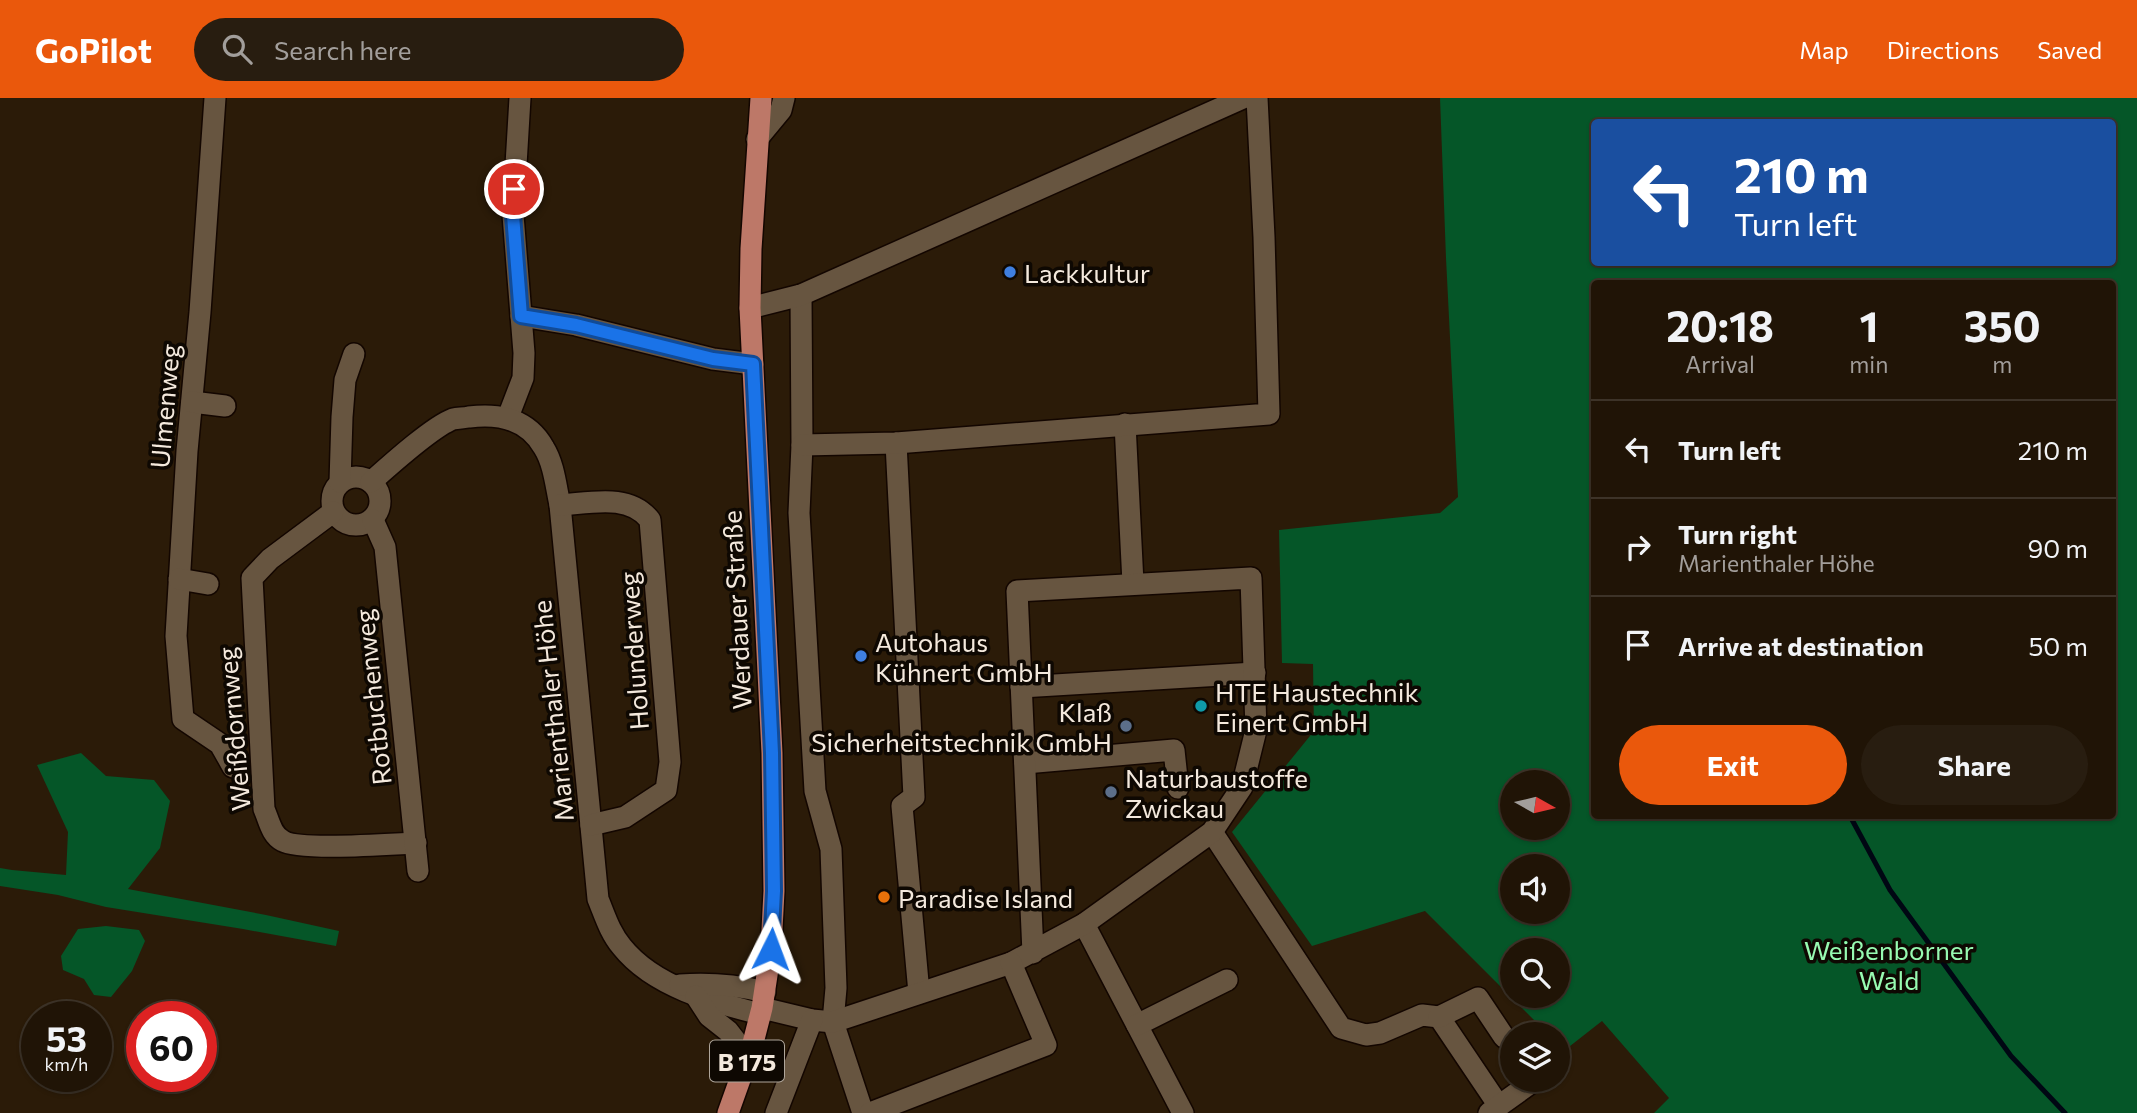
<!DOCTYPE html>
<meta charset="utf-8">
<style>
body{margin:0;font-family:Commissioner,sans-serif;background:#281d10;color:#f1f3f6;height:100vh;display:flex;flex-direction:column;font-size:26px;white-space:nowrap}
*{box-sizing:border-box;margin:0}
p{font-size:23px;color:#a29e9b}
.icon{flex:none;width:38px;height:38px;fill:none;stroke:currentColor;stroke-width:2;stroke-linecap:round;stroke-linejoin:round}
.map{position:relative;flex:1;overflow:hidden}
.side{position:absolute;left:1591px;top:182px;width:525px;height:539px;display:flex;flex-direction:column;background:#201406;border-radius:7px;box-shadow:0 2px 5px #0004,0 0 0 2px #3d3328}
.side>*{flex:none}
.hud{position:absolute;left:1591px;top:21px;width:525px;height:147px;border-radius:7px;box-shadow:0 2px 5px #0004,0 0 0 2px #3d3328;background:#1a4fa0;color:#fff;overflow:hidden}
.needle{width:46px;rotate:98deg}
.buttons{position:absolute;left:1500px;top:672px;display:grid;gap:14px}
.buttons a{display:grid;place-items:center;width:70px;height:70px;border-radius:50%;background:#201406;box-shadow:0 2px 5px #0004,0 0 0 2px #3d3328;font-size:35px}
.speed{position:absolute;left:21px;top:903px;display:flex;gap:14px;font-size:35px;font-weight:700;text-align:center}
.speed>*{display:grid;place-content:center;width:91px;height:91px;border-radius:50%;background:#201406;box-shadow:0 2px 5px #0004,0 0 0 2px #3d3328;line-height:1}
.speed small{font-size:18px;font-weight:400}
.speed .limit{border:10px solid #d22;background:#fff;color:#111}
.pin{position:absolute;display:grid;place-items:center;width:60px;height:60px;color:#fff;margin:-30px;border:4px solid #fff;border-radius:50%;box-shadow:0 2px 7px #0007}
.me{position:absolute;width:77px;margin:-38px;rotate:3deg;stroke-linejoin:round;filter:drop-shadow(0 0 5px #0008)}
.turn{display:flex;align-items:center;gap:24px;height:147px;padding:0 28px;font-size:32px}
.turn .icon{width:91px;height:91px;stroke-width:2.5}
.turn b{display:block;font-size:49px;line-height:60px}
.eta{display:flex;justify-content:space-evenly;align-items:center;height:119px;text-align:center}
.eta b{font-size:42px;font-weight:700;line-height:49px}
.button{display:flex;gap:14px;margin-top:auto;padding:14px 28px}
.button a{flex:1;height:80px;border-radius:42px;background:#ea580c;color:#fff;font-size:28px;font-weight:700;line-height:80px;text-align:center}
.button a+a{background:#281d10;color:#f1f3f6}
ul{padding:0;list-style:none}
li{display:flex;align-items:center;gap:21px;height:98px;padding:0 28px;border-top:2px solid #3d3328}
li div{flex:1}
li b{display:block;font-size:26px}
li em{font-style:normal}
header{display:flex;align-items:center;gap:42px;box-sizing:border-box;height:98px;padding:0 35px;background:#ea580c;color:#fff}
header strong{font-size:33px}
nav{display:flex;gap:38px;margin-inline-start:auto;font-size:24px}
.search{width:490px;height:63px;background:#281d10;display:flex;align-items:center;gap:18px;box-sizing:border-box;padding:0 24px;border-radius:38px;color:#a29e9b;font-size:26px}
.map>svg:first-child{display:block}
.green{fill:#055628;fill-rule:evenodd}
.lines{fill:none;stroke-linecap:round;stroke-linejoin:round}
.stream{stroke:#000713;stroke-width:5}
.minor-casing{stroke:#130600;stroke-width:24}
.major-casing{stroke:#130600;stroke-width:24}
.minor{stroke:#675540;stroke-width:21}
.major{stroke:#bd7868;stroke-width:21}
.route-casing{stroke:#114b97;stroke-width:18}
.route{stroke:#1a73e8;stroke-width:12}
.shop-dot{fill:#3f7fe0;stroke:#0e0802;stroke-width:2.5}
.culture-dot{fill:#0f9aa8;stroke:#0e0802;stroke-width:2.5}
.service-dot{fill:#5c6f8a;stroke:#0e0802;stroke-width:2.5}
.food-dot{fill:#e8710a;stroke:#0e0802;stroke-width:2.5}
.labels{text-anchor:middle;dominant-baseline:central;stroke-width:7;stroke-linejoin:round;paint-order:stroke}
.shield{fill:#0e0802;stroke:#afa69b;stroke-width:2}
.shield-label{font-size:24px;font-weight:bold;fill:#f4e9dd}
.poi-label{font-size:26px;fill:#f4e9dd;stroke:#0e0802;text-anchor:start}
.street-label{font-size:26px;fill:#f4e9dd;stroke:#0e0802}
.park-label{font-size:26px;fill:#97fab1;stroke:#0e0802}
</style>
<header>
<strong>GoPilot</strong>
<div class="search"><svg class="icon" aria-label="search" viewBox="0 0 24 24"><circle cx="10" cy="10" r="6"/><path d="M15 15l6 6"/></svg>Search here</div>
<nav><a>Map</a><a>Directions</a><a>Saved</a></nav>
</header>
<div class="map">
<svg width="2137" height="1015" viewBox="0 0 2137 1015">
<rect width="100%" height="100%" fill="#2b1b08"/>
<g class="green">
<path d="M1440,0h697v1015h-483l15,-15 -67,-77 -37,29 -7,-7v-9h-10l-123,-123 -113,35 -80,-114 82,-101 -1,-67 -31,-1 -3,-133 161,-17 18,-16 -12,-239zM1594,24h518v140h-518zM1594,186h518v532h-518zM1512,684h46v46h-46zM1512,768h46v46h-46zM1512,852h46v46h-46z"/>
<polygon points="81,655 106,678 154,682 170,703 160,750 128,791 266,817 339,833 336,848 243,831 106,809 58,797 0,788 0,770 12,772 66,777 68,734 37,667"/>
<polygon points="106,828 139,832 145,843 132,873 111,899 94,897 84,881 63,872 61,858 78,831"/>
</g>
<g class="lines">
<polyline class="stream" points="1850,718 1890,792 2011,958 2065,1015"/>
<g class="minor-casing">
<g id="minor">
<polyline points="215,0 200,214 187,353 176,538 183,621 220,646 233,669"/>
<polyline points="757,41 781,12 784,0"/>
<polyline points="801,197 802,347 799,415 815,693 831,751 836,890 833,924 863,1015"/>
<polyline points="750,210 801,197 1243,0"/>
<polyline points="521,218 576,227 713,261 753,266"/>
<polyline points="192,304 225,308"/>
<polyline points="508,319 523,280 524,255 513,117 520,0"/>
<polyline points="1125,326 1133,485"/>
<polyline points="896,345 914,699 902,708 919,895"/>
<polyline points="802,347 896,345 1269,316 1264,139 1257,0"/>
<circle cx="356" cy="403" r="24"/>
<polyline points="340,384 342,319 345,282 354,256"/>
<path d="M371,384c18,-16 61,-55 82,-63 5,-1 11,-1 16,-2 30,-4 59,2 75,31 10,16 12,39 16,57l38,394c7,17 12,34 24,48 32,40 91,55 138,67"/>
<path d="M560,407c31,-2 69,-12 90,15l20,242 -4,28 -41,27 -34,8"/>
<path d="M333,414l-63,47 -18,19 12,231c5,11 7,26 19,32 17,10 109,3 133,2"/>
<polyline points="373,422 385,449 418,773"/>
<polyline points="179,481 208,486"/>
<polyline points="1021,589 1255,575"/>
<polyline points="1025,665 1174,652 1178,690"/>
<polyline points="1212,734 1341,930 1366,937 1380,935 1422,917 1439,919 1499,1008"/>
<polyline points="1084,826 1183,1015"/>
<path d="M680,887c29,-2 57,0 85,7"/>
<polyline points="696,898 709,918 728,933 735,942 744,972"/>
<polyline points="762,910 812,922 833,924 1011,865 1084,826 1212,734 1242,689 1256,632 1251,480 1017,493 1033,855"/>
<polyline points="1439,919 1478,900 1504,939"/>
<polyline points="1137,927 1227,882"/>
<polyline points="776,1015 812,922"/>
<polyline points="870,1015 1046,947 1011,865"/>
<polyline points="1489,1015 1535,982"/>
</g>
</g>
<g class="major-casing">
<polyline id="major" points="728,1015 753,945 762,910 771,851 774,793 772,655 750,210 751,151 761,0"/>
</g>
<use href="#minor" class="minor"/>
<use href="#major" class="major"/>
</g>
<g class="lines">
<g class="route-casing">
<polyline id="route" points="514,91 513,117 521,218 576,227 713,261 753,266 772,655 774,793 771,851"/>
</g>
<use href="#route" class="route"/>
</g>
<g class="shop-dot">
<circle cx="1010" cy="174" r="7"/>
<circle cx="861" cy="558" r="7"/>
</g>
<circle class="culture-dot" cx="1201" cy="608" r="7"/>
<g class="service-dot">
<circle cx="1126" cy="628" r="7"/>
<circle cx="1111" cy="694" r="7"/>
</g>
<circle class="food-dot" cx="884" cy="799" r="7"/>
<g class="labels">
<rect class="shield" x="710" y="942.5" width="74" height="41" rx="5"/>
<g class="shield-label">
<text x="747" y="963">B 175</text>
</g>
<g class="poi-label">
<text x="1024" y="174">Lackkultur</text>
<text x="875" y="543">Autohaus<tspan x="875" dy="30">Kühnert GmbH</tspan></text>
<text x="1215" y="593">HTE Haustechnik<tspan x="1215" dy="30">Einert GmbH</tspan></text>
<text x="1112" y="613" text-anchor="end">Klaß<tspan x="1112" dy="30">Sicherheitstechnik GmbH</tspan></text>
<text x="1125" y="679">Naturbaustoffe<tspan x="1125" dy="30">Zwickau</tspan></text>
<text x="898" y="799">Paradise Island</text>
</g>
<g class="street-label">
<text transform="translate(164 308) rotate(-85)">Ulmenweg</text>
<text transform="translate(736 512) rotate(-93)">Werdauer Straße</text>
<text transform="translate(633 553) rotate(-94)">Holunderweg</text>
<text transform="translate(372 599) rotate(-96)">Rotbuchenweg</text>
<text transform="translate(552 613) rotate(-96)">Marienthaler Höhe</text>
<text transform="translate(233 631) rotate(-95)">Weißdornweg</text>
</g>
<g class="park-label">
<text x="1889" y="851">Weißenborner<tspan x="1889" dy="30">Wald</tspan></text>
</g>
</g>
</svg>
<div class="buttons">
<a><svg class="needle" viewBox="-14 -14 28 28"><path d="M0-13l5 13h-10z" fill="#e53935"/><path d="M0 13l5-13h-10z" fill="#a29e9b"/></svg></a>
<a><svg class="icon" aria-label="sound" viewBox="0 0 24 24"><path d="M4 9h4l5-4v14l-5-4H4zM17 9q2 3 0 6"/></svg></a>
<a><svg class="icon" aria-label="search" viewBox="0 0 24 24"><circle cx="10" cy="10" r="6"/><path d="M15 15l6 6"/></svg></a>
<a><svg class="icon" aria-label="layers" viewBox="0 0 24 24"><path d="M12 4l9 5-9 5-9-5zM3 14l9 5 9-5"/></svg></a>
</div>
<div class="speed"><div>53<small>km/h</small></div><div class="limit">60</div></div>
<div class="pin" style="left:514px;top:91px;background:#d93025"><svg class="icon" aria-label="arrive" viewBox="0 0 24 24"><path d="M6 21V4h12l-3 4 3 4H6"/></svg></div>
<svg class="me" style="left:771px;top:851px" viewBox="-20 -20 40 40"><path d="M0-17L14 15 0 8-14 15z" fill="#1a73e8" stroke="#fff" stroke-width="4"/></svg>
<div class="hud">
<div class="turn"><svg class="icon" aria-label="left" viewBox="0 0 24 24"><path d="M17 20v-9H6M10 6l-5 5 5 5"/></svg><div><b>210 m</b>Turn left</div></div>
</div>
<section class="side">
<div class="eta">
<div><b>20:18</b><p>Arrival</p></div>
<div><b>1</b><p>min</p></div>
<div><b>350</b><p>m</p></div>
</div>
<ul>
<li><svg class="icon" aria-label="left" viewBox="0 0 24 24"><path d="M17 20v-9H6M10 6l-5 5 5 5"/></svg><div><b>Turn left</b></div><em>210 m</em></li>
<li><svg class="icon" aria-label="right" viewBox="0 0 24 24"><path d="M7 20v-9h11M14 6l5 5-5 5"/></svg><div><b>Turn right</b><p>Marienthaler Höhe</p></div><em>90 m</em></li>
<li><svg class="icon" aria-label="arrive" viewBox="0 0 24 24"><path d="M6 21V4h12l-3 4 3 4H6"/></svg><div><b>Arrive at destination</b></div><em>50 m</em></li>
</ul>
<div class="button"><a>Exit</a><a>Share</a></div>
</section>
</div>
